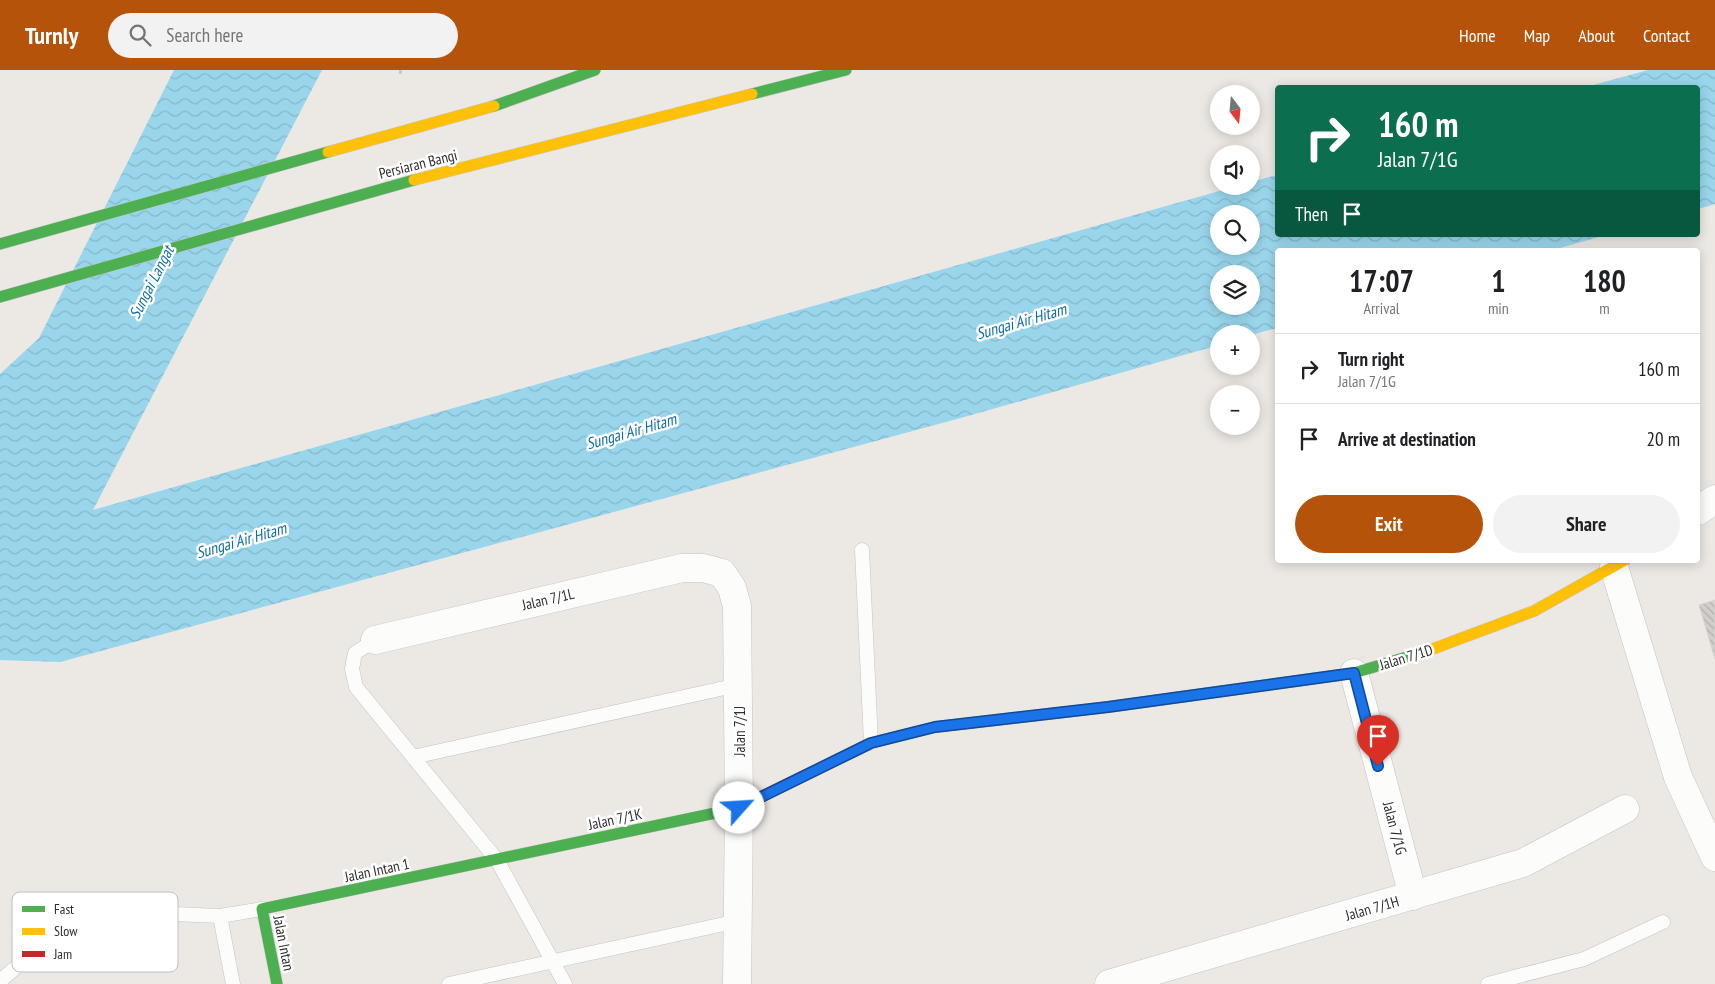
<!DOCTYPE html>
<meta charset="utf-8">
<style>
body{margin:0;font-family:"PT Sans Narrow",sans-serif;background:#f2f2f2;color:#202124;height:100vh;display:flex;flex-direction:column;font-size:19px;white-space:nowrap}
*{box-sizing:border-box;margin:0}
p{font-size:16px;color:#757577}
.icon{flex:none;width:28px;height:28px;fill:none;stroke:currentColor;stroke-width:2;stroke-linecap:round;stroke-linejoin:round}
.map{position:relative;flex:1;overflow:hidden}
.drawer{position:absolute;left:1275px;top:178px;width:425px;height:315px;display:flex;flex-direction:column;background:#fff;border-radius:5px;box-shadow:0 2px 12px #0003}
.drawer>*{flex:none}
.guide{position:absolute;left:1275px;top:15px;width:425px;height:152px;border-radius:5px;box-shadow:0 2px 12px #0003;background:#0b6e4f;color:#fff;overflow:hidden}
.needle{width:32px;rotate:164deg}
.buttons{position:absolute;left:1210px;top:15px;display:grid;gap:10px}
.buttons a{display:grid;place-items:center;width:50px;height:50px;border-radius:50%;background:#fff;box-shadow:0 2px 12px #0003;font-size:25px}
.pin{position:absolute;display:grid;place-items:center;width:42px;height:42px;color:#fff;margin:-51px -21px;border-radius:50% 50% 50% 0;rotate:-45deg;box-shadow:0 0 5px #0007}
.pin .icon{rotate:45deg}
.me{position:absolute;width:55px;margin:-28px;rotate:64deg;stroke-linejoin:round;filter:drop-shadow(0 0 4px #0008)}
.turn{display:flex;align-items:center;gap:18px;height:105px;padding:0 20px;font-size:22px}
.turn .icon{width:65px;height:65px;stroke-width:2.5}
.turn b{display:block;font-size:35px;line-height:42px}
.then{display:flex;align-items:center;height:48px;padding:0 20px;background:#0003;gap:10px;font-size:19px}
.eta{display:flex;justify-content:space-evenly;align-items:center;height:85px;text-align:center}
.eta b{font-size:30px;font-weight:700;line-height:35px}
.cta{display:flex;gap:10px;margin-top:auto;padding:10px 20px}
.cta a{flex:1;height:58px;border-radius:30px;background:#b45309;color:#fff;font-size:20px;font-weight:700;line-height:58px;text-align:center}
.cta a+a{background:#f2f2f2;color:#202124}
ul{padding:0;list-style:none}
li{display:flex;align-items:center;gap:15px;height:70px;padding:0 20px;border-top:1px solid #e0e0e0}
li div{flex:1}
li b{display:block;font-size:19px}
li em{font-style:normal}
header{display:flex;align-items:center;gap:30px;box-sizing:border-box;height:70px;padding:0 25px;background:#b45309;color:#fff}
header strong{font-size:24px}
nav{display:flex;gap:28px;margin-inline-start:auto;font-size:18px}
.search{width:350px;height:45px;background:#f2f2f2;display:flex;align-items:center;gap:12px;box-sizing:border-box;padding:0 18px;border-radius:28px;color:#757577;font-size:19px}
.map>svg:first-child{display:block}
.water{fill:url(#water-waves);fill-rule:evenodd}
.building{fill:url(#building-back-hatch);stroke:#d7d4d0}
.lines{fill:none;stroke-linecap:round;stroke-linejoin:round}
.lane-casing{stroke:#c5c4c5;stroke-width:15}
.street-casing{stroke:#c5c4c5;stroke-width:29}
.fast-casing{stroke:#c5c4c5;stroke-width:12}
.slow-casing{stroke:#c5c4c5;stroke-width:12}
.jam-casing{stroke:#c5c4c5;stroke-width:12}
.path{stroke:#c9c9c8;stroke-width:3;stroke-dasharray:4 2.5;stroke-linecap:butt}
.lane{stroke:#fcfcfb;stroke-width:14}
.street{stroke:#fcfcfb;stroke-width:28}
.fast{stroke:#4caf50;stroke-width:11}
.slow{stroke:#ffc107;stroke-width:11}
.jam{stroke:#c62828;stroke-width:11}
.route-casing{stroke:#114b97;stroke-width:12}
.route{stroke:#1a73e8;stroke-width:9}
.labels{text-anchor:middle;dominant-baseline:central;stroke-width:5;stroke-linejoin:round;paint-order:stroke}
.street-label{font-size:15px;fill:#2e2e2e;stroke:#fff}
.water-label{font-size:16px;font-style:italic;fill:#0d6fa3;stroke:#fff}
.key{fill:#fff;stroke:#c0c0c0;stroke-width:1}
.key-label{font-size:14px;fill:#2e2e2e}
</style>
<header>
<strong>Turnly</strong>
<div class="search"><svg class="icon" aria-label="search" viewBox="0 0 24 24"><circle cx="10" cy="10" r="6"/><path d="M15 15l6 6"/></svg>Search here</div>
<nav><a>Home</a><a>Map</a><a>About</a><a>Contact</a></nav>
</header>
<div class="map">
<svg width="1715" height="914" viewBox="0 0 1715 914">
<defs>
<pattern id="water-waves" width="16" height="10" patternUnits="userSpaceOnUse" patternTransform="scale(1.25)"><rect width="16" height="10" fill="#99d6ec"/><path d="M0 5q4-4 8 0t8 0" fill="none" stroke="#84b8cb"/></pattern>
<pattern id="building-back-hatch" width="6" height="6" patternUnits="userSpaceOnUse" patternTransform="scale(1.25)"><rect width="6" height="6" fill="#d1cecb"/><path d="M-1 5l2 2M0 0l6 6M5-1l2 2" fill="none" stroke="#b4b1af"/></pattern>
</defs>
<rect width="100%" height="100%" fill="#ece8e4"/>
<g class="water">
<path d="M174,0h148l-229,440 1144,-324h14v-4l26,-7 1,60h328l-53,15h-275l-1,78 -26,7v-1h-32v11l-251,71 -908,246 -60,-2v-286l39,-36zM1219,144h32v32h-32zM1219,204h32v32h-32z"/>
<polygon points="1648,0 1715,0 1715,134 1698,139 1698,18 1586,17"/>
</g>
<polygon class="building" points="1715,530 1715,589 1699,535"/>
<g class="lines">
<g class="lane-casing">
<g id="lane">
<polyline points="862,480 871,673"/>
<polyline points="375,570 355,583 352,599 356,617 497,790 565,914"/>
<polyline points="413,687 738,615"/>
<polyline points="220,846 233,914"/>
<polyline points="0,911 74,847 104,841 220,846 262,839"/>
<polyline points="449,914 738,851"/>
<polyline points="1488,914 1584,889 1663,852"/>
</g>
</g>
<g class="street-casing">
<g id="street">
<polyline points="1698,441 1715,429"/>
<polyline points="1614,497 1678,707 1715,787"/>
<polyline points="375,570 682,498 703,498 722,503 732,518 737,536 739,738 737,914"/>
<polyline points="1354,603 1413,826"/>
<polyline points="1109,914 1523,793 1625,739"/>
</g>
</g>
<g class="fast-casing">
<g id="fast">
<polyline points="752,24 846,0"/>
<polyline points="494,36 595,0"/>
<polyline points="0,174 328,82"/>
<polyline points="0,227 414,110"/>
<polyline points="971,653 1108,637 1354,603 1430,580"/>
<polyline points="277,914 262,839 739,738 754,730"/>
</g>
</g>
<g class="slow-casing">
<g id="slow">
<polyline points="328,82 494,36"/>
<polyline points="414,110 752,24"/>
<polyline points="1430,580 1534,541 1625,490"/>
</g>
</g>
<g class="jam-casing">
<polyline id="jam" points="754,730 871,673 935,657 971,653"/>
</g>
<polyline class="path" points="400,4 401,0"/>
<use href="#lane" class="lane"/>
<use href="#street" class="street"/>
<use href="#fast" class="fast"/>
<use href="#slow" class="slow"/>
<use href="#jam" class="jam"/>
</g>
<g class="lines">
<g class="route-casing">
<polyline id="route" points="739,738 871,673 935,657 1108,637 1354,603 1378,696"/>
</g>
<use href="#route" class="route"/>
</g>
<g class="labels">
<g class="street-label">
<text transform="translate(418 94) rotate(-14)">Persiaran Bangi</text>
<text transform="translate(548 529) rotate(-13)">Jalan 7/1L</text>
<text transform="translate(1406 587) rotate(-17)">Jalan 7/1D</text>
<text transform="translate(739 661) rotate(-90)">Jalan 7/1J</text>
<text transform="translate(615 749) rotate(-12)">Jalan 7/1K</text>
<text transform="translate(1395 758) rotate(75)">Jalan 7/1G</text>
<text transform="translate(377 800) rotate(-12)">Jalan Intan 1</text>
<text transform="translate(1372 838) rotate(-16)">Jalan 7/1H</text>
<text transform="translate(284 873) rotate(79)">Jalan Intan</text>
</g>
<g class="water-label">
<text transform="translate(151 212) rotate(-63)">Sungai Langat</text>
<text transform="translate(1021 251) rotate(-16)">Sungai Air Hitam</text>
<text transform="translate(631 361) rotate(-16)">Sungai Air Hitam</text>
<text transform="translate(241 470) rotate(-16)">Sungai Air Hitam</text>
</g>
</g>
<rect x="12" y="822" width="166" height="80" rx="8" class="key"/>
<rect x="22" y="836" width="23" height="6" fill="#4caf50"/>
<rect x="22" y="858" width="23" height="7" fill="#ffc107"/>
<rect x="22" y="881" width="23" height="6" fill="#c62828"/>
<g class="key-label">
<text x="54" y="844">Fast</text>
<text x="54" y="866">Slow</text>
<text x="54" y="889">Jam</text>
</g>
</svg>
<div class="buttons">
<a><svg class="needle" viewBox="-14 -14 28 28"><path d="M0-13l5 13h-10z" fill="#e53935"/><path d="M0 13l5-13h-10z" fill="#757577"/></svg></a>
<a><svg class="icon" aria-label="sound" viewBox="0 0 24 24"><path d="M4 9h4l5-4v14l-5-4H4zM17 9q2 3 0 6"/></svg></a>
<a><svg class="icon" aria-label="search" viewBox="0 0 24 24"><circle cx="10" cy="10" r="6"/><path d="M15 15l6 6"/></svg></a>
<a><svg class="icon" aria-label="layers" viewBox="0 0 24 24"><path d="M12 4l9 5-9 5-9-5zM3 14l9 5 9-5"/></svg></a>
<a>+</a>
<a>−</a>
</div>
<div class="pin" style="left:1378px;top:696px;background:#d93025"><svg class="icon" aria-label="arrive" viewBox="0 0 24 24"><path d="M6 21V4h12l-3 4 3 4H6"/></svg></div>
<svg class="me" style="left:739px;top:738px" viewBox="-20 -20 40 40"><circle r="19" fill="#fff"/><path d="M0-13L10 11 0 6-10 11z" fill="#1a73e8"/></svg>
<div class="guide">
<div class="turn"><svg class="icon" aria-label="right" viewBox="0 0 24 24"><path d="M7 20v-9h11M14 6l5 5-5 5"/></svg><div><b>160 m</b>Jalan 7/1G</div></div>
<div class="then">Then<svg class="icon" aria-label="arrive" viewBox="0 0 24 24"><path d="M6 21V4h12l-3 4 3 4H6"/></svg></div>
</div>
<section class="drawer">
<div class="eta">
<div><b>17:07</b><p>Arrival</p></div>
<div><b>1</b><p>min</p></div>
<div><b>180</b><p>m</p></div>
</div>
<ul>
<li><svg class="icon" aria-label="right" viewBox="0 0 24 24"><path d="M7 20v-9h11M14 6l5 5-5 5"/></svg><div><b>Turn right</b><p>Jalan 7/1G</p></div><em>160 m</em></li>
<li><svg class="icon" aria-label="arrive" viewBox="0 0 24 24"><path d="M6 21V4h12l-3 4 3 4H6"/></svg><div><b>Arrive at destination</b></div><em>20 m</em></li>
</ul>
<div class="cta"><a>Exit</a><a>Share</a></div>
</section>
</div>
